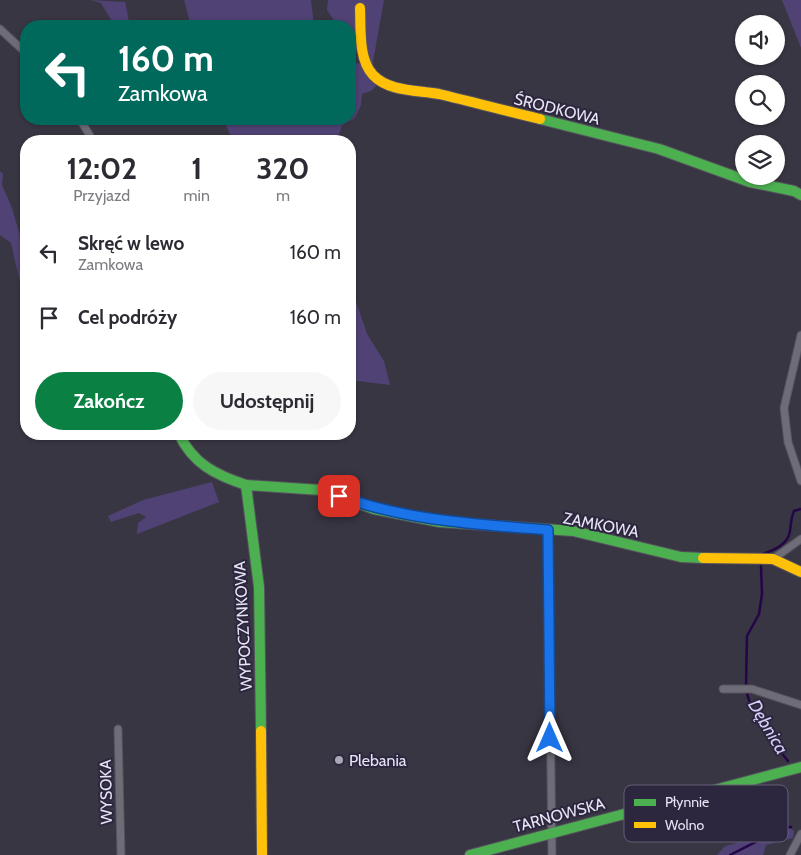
<!DOCTYPE html>
<html lang="pl">
<meta charset="utf-8">
<style>
body{margin:0;font-family:Cabin,sans-serif;background:#f7f7f7;color:#2b2b33;height:100vh;display:flex;flex-direction:column;font-size:19px;white-space:nowrap}
*{box-sizing:border-box;margin:0}
p{font-size:16px;color:#7c7c81}
.icon{flex:none;width:28px;height:28px;fill:none;stroke:currentColor;stroke-width:2;stroke-linecap:round;stroke-linejoin:round}
.map{position:relative;flex:1;overflow:hidden}
.panel{position:absolute;left:20px;top:135px;width:336px;height:305px;display:flex;flex-direction:column;background:#fff;border-radius:20px;box-shadow:0 1px 4px #0004}
.panel>*{flex:none}
.banner{position:absolute;left:20px;top:20px;width:336px;height:105px;border-radius:20px;box-shadow:0 1px 4px #0004;background:#00695c;color:#fff;overflow:hidden}
.controls{position:absolute;left:735px;top:15px;display:grid;gap:10px}
.controls a{display:grid;place-items:center;width:50px;height:50px;border-radius:50%;background:#fff;box-shadow:0 1px 4px #0004;font-size:25px}
.pin{position:absolute;display:grid;place-items:center;width:42px;height:42px;color:#fff;margin:-21px;border-radius:10px;box-shadow:0 2px 8px #0006}
.me{position:absolute;width:55px;margin:-28px;rotate:0deg;stroke-linejoin:round;filter:drop-shadow(0 0 4px #0008)}
.turn{display:flex;align-items:center;gap:18px;height:105px;padding:0 15px;font-size:22px}
.turn .icon{width:65px;height:65px;stroke-width:2.5}
.turn b{display:block;font-size:35px;line-height:42px}
.eta{display:flex;justify-content:space-evenly;align-items:center;height:85px;text-align:center}
.eta b{font-size:30px;font-weight:800;line-height:35px}
.button{display:flex;gap:10px;margin-top:auto;padding:10px 15px}
.button a{flex:1;height:58px;border-radius:30px;background:#0b8043;color:#fff;font-size:20px;font-weight:800;line-height:58px;text-align:center}
.button a+a{background:#f7f7f7;color:#2b2b33}
ul{padding:0;list-style:none}
li{display:flex;align-items:center;gap:15px;height:65px;padding:0 15px}
li div{flex:1}
li b{display:block;font-size:19px}
li em{font-style:normal}
.map>svg:first-child{display:block}
.green{fill:#504274}
.lines{fill:none;stroke-linecap:round;stroke-linejoin:round}
.stream{stroke:#230548;stroke-width:2.5}
.street-casing{stroke:#55525e;stroke-width:9}
.fast-casing{stroke:#55525e;stroke-width:12}
.slow-casing{stroke:#55525e;stroke-width:12}
.street{stroke:#6e6c76;stroke-width:7}
.fast{stroke:#4caf50;stroke-width:10}
.slow{stroke:#ffc107;stroke-width:10}
.route-casing{stroke:#114b97;stroke-width:12}
.route{stroke:#1a73e8;stroke-width:9}
.poi-dot{fill:#aaa7b6;stroke:#2c263e;stroke-width:2}
.labels{text-anchor:middle;dominant-baseline:central;stroke-width:4;stroke-linejoin:round;paint-order:stroke}
.street-label{font-size:16px;fill:#e7e4f4;stroke:#2c263e}
.poi-label{font-size:16px;fill:#e7e4f4;stroke:#2c263e;text-anchor:start}
.water-label{font-size:18px;font-style:italic;fill:#d7cdf8;stroke:#2c263e}
.key{fill:#2c263e;stroke:#645f75;stroke-width:1}
.key-label{font-size:14px;fill:#e7e4f4}
</style>
<div class="map">
<svg width="801" height="855" viewBox="0 0 801 855">
<rect width="100%" height="100%" fill="#393643"/>
<g class="green">
<polygon points="91,0 125,2 130,26 115,26 101,3"/>
<polygon points="184,0 311,0 314,26 191,26"/>
<polygon points="328,0 384,0 371,73 380,82 371,91 362,94 361,105 355,118 342,126 336,141 238,141 230,134 223,119 350,119 350,62 367,65 363,38 350,34 350,26 338,26 327,10"/>
<polygon points="782,0 801,0 801,48"/>
<polygon points="0,171 3,174 2,185 12,208 26,256 26,351 22,336 22,291 11,243 0,235"/>
<polygon points="350,283 367,334 384,361 390,385 350,380"/>
<polygon points="212,482 219,502 137,534 138,523 146,517 139,513 111,522 108,516 143,500"/>
<path d="M787,826l7,5 -1,7 -27,7 -3,10h-46l8,-9 12,-3c12,-17 31,-15 50,-17z"/>
</g>
<g class="lines">
<g class="stream">
<path d="M760,555c11,-4 28,-9 30,-24 1,-7 1,-13 4,-20l7,-2"/>
<polyline points="746,687 747,636 759,614 762,594 761,566"/>
<path d="M747,693c4,20 28,52 41,68"/>
<polyline points="730,855 783,828 791,827"/>
</g>
<g class="street-casing">
<g id="street">
<polyline points="0,29 26,53"/>
<polyline points="80,119 93,141"/>
<polyline points="801,335 784,408 788,442 801,481"/>
<polyline points="548,530 552,855"/>
<polyline points="773,559 801,539"/>
<polyline points="723,689 752,689 801,705"/>
<polyline points="118,729 121,855"/>
<polyline points="790,855 801,834"/>
</g>
</g>
<g class="fast-casing">
<g id="fast">
<polyline points="540,119 659,149 750,182 794,191 801,195"/>
<path d="M179,434c14,30 37,41 67,51l13,102 2,144"/>
<polyline points="246,485 321,490 374,509 440,522 573,531 681,557 703,558"/>
<polyline points="470,855 801,767"/>
</g>
</g>
<g class="slow-casing">
<g id="slow">
<path d="M360,8c1,20 -2,51 13,67 16,17 45,15 66,19 34,8 67,17 101,25"/>
<polyline points="703,558 773,559 801,572"/>
<polyline points="261,731 262,855"/>
</g>
</g>
<use href="#street" class="street"/>
<use href="#fast" class="fast"/>
<use href="#slow" class="slow"/>
</g>
<g class="lines">
<g class="route-casing">
<path id="route" d="M339,496c69,25 137,28 209,34l2,208"/>
</g>
<use href="#route" class="route"/>
</g>
<circle class="poi-dot" cx="339" cy="760" r="5"/>
<g class="labels">
<g class="street-label">
<text transform="translate(557 109) rotate(14)">ŚRODKOWA</text>
<text transform="translate(601 525) rotate(11)">ZAMKOWA</text>
<text transform="translate(243 626) rotate(-93)">WYPOCZYNKOWA</text>
<text transform="translate(106 792) rotate(-91)">WYSOKA</text>
<text transform="translate(559 815) rotate(-15)">TARNOWSKA</text>
</g>
<g class="poi-label">
<text x="349" y="760">Plebania</text>
</g>
<g class="water-label">
<text transform="translate(768 727) rotate(59)">Dębnica</text>
</g>
</g>
<rect x="624" y="785" width="164" height="57" rx="8" class="key"/>
<rect x="634" y="799" width="22" height="7" fill="#4caf50"/>
<rect x="634" y="822" width="22" height="6" fill="#ffc107"/>
<g class="key-label">
<text x="665" y="807">Płynnie</text>
<text x="665" y="830">Wolno</text>
</g>
</svg>
<div class="controls">
<a><svg class="icon" aria-label="sound" viewBox="0 0 24 24"><path d="M4 9h4l5-4v14l-5-4H4zM17 9q2 3 0 6"/></svg></a>
<a><svg class="icon" aria-label="search" viewBox="0 0 24 24"><circle cx="10" cy="10" r="6"/><path d="M15 15l6 6"/></svg></a>
<a><svg class="icon" aria-label="layers" viewBox="0 0 24 24"><path d="M12 4l9 5-9 5-9-5zM3 14l9 5 9-5"/></svg></a>
</div>
<div class="pin" style="left:339px;top:496px;background:#d93025"><svg class="icon" aria-label="arrive" viewBox="0 0 24 24"><path d="M6 21V4h12l-3 4 3 4H6"/></svg></div>
<svg class="me" style="left:550px;top:738px" viewBox="-20 -20 40 40"><path d="M0-17L14 15 0 8-14 15z" fill="#1a73e8" stroke="#fff" stroke-width="4"/></svg>
<div class="banner">
<div class="turn"><svg class="icon" aria-label="left" viewBox="0 0 24 24"><path d="M17 20v-9H6M10 6l-5 5 5 5"/></svg><div><b>160 m</b>Zamkowa</div></div>
</div>
<section class="panel">
<div class="eta">
<div><b>12:02</b><p>Przyjazd</p></div>
<div><b>1</b><p>min</p></div>
<div><b>320</b><p>m</p></div>
</div>
<ul>
<li><svg class="icon" aria-label="left" viewBox="0 0 24 24"><path d="M17 20v-9H6M10 6l-5 5 5 5"/></svg><div><b>Skręć w lewo</b><p>Zamkowa</p></div><em>160 m</em></li>
<li><svg class="icon" aria-label="arrive" viewBox="0 0 24 24"><path d="M6 21V4h12l-3 4 3 4H6"/></svg><div><b>Cel podróży</b></div><em>160 m</em></li>
</ul>
<div class="button"><a>Zakończ</a><a>Udostępnij</a></div>
</section>
</div>
